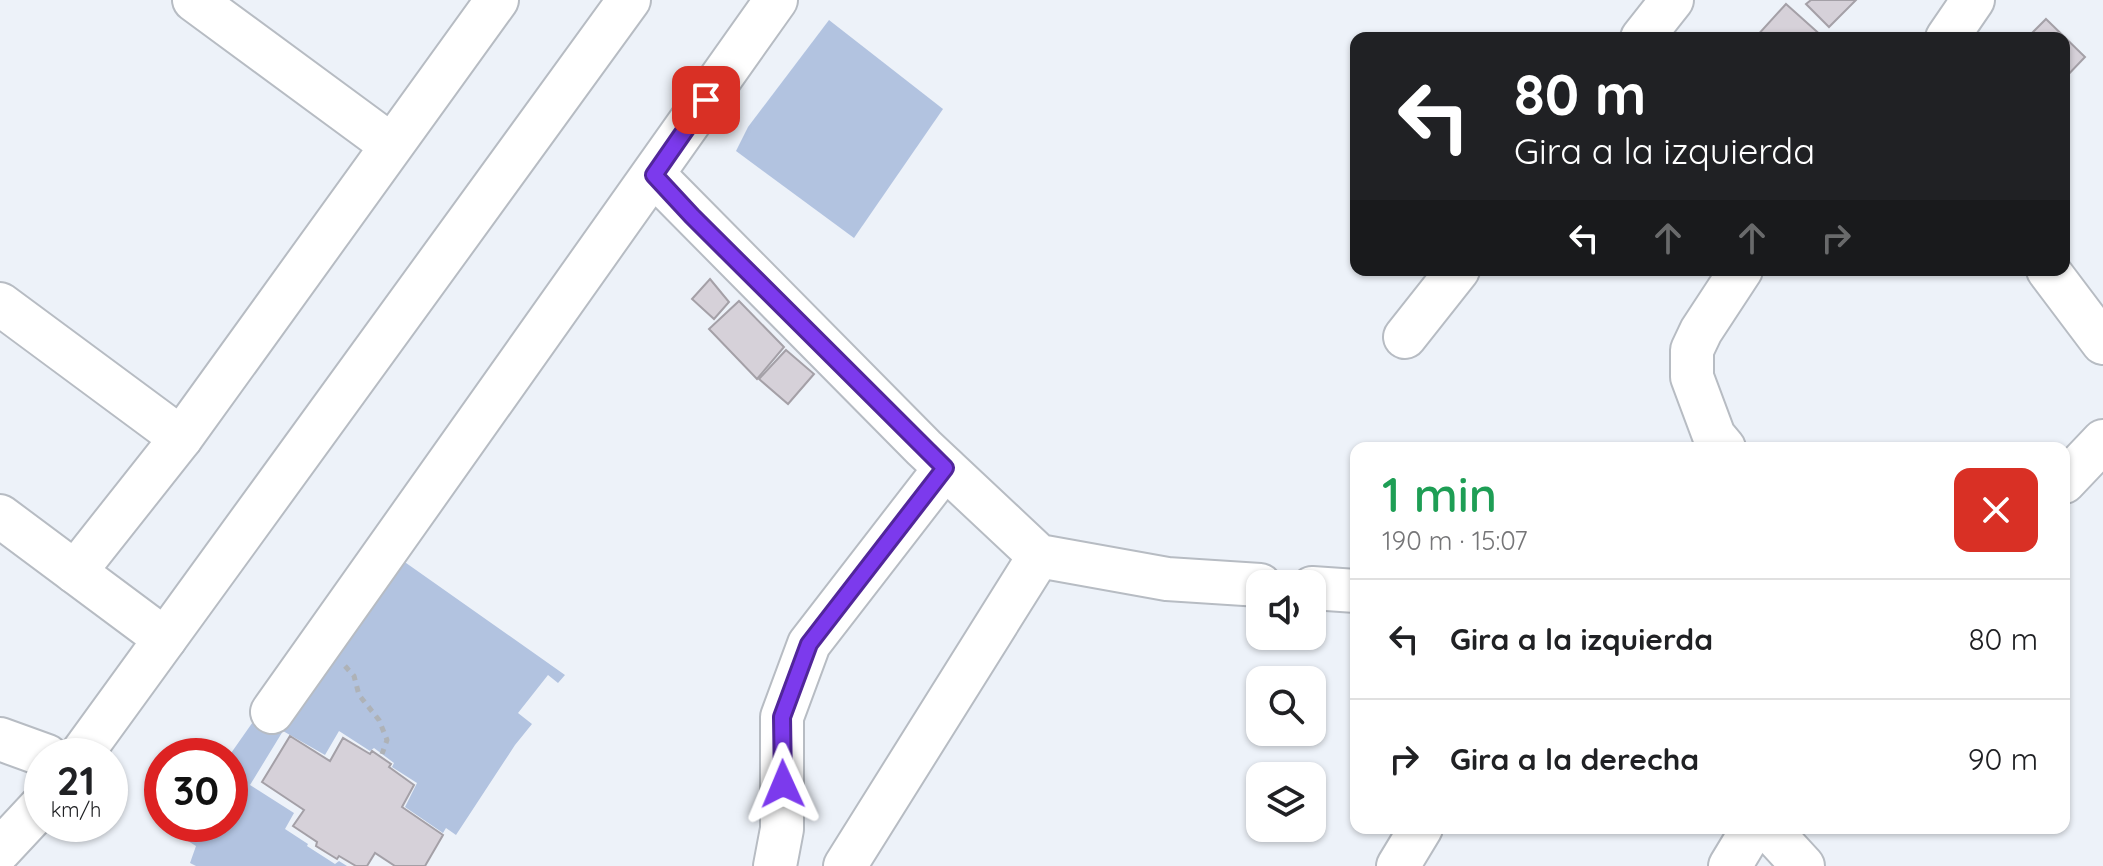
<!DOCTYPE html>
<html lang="es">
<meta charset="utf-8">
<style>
body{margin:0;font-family:Quicksand,sans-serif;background:#f6f6f6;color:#202124;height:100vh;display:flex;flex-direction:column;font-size:30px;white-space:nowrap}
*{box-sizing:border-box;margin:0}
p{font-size:26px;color:#757577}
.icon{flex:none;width:44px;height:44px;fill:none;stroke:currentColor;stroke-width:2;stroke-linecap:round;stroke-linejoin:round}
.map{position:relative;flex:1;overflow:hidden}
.side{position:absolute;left:1350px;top:442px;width:720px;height:392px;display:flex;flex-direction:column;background:#fff;border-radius:16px;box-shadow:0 2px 6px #0004}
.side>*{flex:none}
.hud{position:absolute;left:1350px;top:32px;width:720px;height:244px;border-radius:16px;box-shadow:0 2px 6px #0004;background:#202124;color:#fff;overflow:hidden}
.fabs{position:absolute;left:1246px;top:570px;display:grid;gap:16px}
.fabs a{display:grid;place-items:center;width:80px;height:80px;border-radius:16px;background:#fff;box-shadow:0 2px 6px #0004;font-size:40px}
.speed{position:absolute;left:24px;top:738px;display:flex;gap:16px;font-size:40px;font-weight:700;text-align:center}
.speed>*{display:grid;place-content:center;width:104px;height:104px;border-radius:50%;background:#fff;box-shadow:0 2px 6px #0004;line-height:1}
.speed small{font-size:20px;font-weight:400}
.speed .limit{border:12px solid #d22;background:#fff;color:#111}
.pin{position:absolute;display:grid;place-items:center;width:68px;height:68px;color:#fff;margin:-34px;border-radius:16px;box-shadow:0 4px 12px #0006}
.me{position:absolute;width:88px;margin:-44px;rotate:359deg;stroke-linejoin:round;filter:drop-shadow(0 0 6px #0008)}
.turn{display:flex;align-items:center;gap:28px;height:168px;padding:0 32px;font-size:36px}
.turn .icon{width:104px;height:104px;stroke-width:2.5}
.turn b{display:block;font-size:56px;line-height:68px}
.lanes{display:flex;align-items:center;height:76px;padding:0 32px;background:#0003;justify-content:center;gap:40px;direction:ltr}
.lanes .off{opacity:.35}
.round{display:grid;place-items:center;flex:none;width:84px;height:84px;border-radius:16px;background:#f6f6f6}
.summary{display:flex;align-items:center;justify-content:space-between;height:136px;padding:0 32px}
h1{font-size:48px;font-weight:600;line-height:60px;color:#1e9e55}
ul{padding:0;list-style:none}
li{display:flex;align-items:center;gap:24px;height:120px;padding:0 32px;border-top:2px solid #e0e0e0}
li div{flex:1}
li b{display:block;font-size:30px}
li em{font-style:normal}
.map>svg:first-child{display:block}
.green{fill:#b2c3e0}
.building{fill:#d6d1d9;stroke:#a4a0a7;stroke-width:2}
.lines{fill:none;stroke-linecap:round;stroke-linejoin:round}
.minor-casing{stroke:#b7bcc3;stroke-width:46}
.path{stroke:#aeb2b7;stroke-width:5;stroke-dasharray:6 6;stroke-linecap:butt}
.minor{stroke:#fff;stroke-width:42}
.route-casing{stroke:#51269a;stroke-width:20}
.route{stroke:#7c3aed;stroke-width:14}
</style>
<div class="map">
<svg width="2103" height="866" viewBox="0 0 2103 866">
<rect width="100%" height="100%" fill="#edf2f9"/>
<g class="green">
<polygon points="829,20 943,109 854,238 736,151 748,127"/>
<polygon points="399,558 565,675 558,683 548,675 518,713 532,724 515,745 456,835 446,828 443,833 405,807 417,783 392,767 394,763 374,748 370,751 339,731 325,755 283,731 250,785 294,813 285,829 308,844 307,846 335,864 339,861 347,866 196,866 190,863 196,846 175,833 181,824 230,824 229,756 257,716"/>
</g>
<g class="building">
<polygon points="1811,0 1856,0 1829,27 1806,4"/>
<polygon points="1786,4 1824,38 1755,38"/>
<polygon points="2046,19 2085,57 2064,79 2064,38 2027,38"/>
<polygon points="710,279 729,302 714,319 692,299"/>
<polygon points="739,301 784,347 757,379 709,329"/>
<polygon points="786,350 814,374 788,404 759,379"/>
<polygon points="290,736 330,761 343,738 370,754 372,751 391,764 389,767 414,785 402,807 443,835 425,866 395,866 375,853 367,866 356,866 339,856 337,859 316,846 317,842 293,826 304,810 262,782"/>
</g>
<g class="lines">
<g class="minor-casing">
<g id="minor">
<polyline points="194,0 391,145"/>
<polyline points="1642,38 1672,0"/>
<polyline points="1947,38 1973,0"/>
<polyline points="654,175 924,448 1039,556 1167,579 1260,585"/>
<polyline points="2048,270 2103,343"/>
<polyline points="0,304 181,438"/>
<polyline points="1405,337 1458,270"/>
<polyline points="1724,448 1714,436 1692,377 1692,350 1701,331 1741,270"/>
<polyline points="2064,482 2103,441"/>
<polyline points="0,516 165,639"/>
<polyline points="75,572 181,438 497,0"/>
<polyline points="1312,588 1356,591"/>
<polyline points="272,712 776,0"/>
<polyline points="0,739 47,756"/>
<polyline points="80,756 629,0"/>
<polyline points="1768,828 1803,866"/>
<polyline points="0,850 42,805"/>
<polyline points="775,866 782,829 782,717 809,644 945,468"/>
<polyline points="845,866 1039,556"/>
<polyline points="1398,866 1421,828"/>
<polyline points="1730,866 1753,828"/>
</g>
</g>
<polyline class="path" points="345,666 354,676 359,695 379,720 387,740 382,754"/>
<use href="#minor" class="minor"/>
</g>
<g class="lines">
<g class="route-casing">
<polyline id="route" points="706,100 654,175 692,216 945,468 809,644 782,717 783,784"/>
</g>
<use href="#route" class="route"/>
</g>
</svg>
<div class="fabs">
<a><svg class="icon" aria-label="sound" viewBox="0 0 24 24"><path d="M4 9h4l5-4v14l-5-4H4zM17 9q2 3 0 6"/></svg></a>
<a><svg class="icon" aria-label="search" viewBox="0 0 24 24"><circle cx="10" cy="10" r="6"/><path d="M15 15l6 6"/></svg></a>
<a><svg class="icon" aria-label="layers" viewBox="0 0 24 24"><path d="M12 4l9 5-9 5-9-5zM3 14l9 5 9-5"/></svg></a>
</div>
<div class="speed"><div>21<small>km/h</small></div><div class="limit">30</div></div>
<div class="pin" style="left:706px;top:100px;background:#d93025"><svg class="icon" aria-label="arrive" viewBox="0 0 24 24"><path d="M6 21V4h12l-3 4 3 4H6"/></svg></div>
<svg class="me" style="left:783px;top:784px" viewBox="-20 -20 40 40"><path d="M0-17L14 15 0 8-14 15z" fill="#7c3aed" stroke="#fff" stroke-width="4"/></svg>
<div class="hud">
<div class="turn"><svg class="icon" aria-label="left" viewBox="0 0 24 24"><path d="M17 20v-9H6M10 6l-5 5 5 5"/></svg><div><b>80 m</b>Gira a la izquierda</div></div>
<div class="lanes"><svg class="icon" aria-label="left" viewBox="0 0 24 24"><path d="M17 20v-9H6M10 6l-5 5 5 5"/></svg><svg class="icon off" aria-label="ahead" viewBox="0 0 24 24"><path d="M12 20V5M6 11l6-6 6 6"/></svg><svg class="icon off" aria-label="ahead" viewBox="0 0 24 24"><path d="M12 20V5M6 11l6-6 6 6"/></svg><svg class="icon off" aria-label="right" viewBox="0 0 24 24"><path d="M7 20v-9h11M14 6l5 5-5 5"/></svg></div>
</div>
<section class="side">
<div class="summary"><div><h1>1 min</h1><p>190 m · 15:07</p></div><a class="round" style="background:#d93025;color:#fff"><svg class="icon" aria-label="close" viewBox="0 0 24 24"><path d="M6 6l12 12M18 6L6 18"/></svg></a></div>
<ul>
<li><svg class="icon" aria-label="left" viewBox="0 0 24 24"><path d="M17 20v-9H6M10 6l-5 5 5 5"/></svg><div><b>Gira a la izquierda</b></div><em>80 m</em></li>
<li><svg class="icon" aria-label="right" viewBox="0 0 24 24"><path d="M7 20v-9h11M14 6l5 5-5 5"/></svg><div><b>Gira a la derecha</b></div><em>90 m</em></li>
</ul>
</section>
</div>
